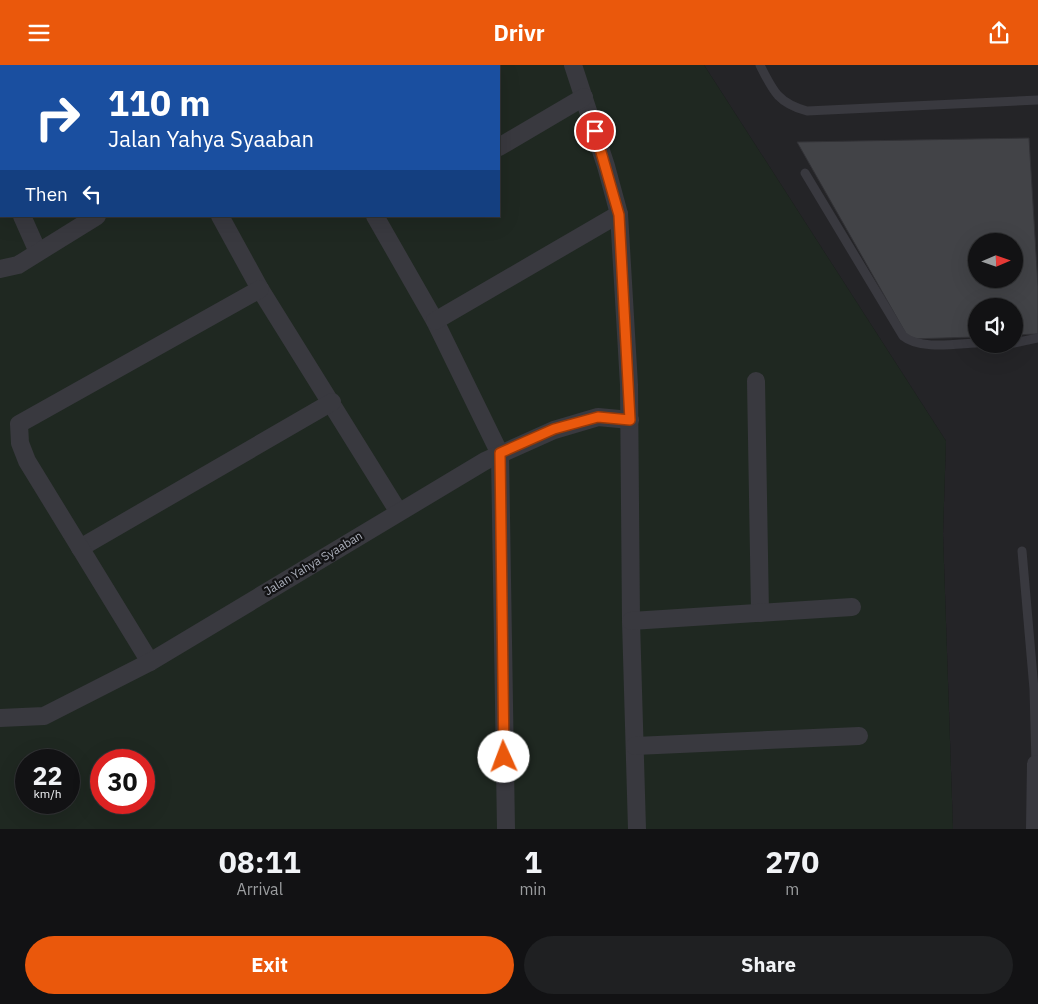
<!DOCTYPE html>
<style>
body{margin:0;font-family:"IBM Plex Sans",sans-serif;background:#1f2022;color:#f1f3f6;height:100vh;display:flex;flex-direction:column;font-size:19px;white-space:nowrap}
*{box-sizing:border-box;margin:0}
p{font-size:16px;color:#9c9ea0}
.icon{flex:none;width:28px;height:28px;fill:none;stroke:currentColor;stroke-width:2;stroke-linecap:round;stroke-linejoin:round}
.map{position:relative;height:764px;overflow:hidden}
.drawer{display:flex;flex-direction:column;background:#121214;flex:1}
.drawer>*{flex:none}
.hud{position:absolute;left:0px;top:0px;width:500px;height:152px;box-shadow:0 5px 20px #0002,0 0 0 1px #313234;background:#1a4fa0;color:#fff;overflow:hidden}
.needle{width:32px;rotate:88deg}
.fabs{position:absolute;left:968px;top:168px;display:grid;gap:10px}
.fabs a{display:grid;place-items:center;width:55px;height:55px;border-radius:50%;background:#121214;box-shadow:0 5px 20px #0002,0 0 0 1px #313234;font-size:25px}
.speed{position:absolute;left:15px;top:684px;display:flex;gap:10px;font-size:25px;font-weight:700;text-align:center}
.speed>*{display:grid;place-content:center;width:65px;height:65px;border-radius:50%;background:#121214;box-shadow:0 5px 20px #0002,0 0 0 1px #313234;line-height:1}
.speed small{font-size:12px;font-weight:400}
.speed .limit{border:8px solid #d22;background:#fff;color:#111}
.pin{position:absolute;display:grid;place-items:center;width:42px;height:42px;color:#fff;margin:-21px;border:2px solid #fff;border-radius:50%;box-shadow:0 1px 5px #0007}
.me{position:absolute;width:55px;margin:-28px;rotate:358deg;stroke-linejoin:round;filter:drop-shadow(0 0 4px #0008)}
.turn{display:flex;align-items:center;gap:18px;height:105px;padding:0 25px;font-size:22px}
.turn .icon{width:65px;height:65px;stroke-width:2.5}
.turn b{display:block;font-size:35px;line-height:42px}
.then{display:flex;align-items:center;height:48px;padding:0 25px;background:#0003;gap:10px;font-size:19px}
.eta{display:flex;justify-content:space-evenly;align-items:center;height:85px;text-align:center}
.eta b{font-size:30px;font-weight:800;line-height:35px}
.button{display:flex;gap:10px;margin-top:auto;padding:10px 25px}
.button a{flex:1;height:58px;border-radius:30px;background:#ea580c;color:#fff;font-size:20px;font-weight:800;line-height:58px;text-align:center}
.button a+a{background:#1f2022;color:#f1f3f6}
header{display:flex;justify-content:space-between;align-items:center;height:65px;padding:0 25px;background:#ea580c;color:#fff;font-size:22px;font-weight:800}
.map>svg:first-child{display:block}
.built{fill:#242427;fill-rule:evenodd}
.green{fill:#1f2821;fill-rule:evenodd}
.building{fill:#424347;stroke:#323236;fill-rule:evenodd}
.lines{fill:none;stroke-linecap:round;stroke-linejoin:round}
.lane{stroke:#39393f;stroke-width:9}
.street{stroke:#39393f;stroke-width:18}
.route-casing{stroke:#983908;stroke-width:12}
.route{stroke:#ea580c;stroke-width:9}
.labels{text-anchor:middle;dominant-baseline:central;stroke-width:4.5;stroke-linejoin:round;paint-order:stroke}
.street-label{font-size:12px;fill:#aaaeba;stroke:#131315}
</style>
<header><svg class="icon" aria-label="menu" viewBox="0 0 24 24"><path d="M4 6h16M4 12h16M4 18h16"/></svg>Drivr<svg class="icon" aria-label="share" viewBox="0 0 24 24"><path d="M12 15V3M7 8l5-5 5 5M5 13v7h14v-7"/></svg></header>
<div class="map">
<svg width="1038" height="764" viewBox="0 0 1038 764">
<rect width="100%" height="100%" fill="#18181a"/>
<path class="built" d="M704,0h334v764h-85l-10,-295 3,-93zM976,176h38v38h-38zM976,241h38v38h-38z"/>
<path class="green" d="M0,0h704l242,376 -3,93 10,295h-953zM1,1h498v150h-498zM26,695h43v43h-43zM101,695h43v43h-43z"/>
<path class="building" d="M1029,73l9,148v48l-24,1v-29h-38v31l-67,2 -112,-197zM976,176h38v38h-38z"/>
<g class="lines">
<g class="lane">
<path d="M760,0c13,26 18,38 47,46l231,-11"/>
<path d="M805,108l98,163c17,14 52,8 73,7"/>
<polyline points="1014,278 1038,273"/>
<polyline points="1022,486 1034,624 1036,699"/>
</g>
<g class="street">
<polyline points="97,0 97,1"/>
<polyline points="292,0 293,1"/>
<polyline points="573,0 606,101 619,149 629,320 631,556 637,764"/>
<polyline points="354,1 356,0"/>
<polyline points="499,82 584,32"/>
<polyline points="0,99 1,102"/>
<polyline points="22,151 38,187"/>
<polyline points="220,151 260,224 398,446"/>
<polyline points="375,151 435,256 500,389 506,764"/>
<polyline points="0,204 18,200 97,151"/>
<polyline points="435,256 619,149"/>
<polyline points="756,316 760,548"/>
<polyline points="80,483 332,337"/>
<polyline points="631,556 852,542"/>
<polyline points="150,597 27,396 20,378 19,359 260,224"/>
<polyline points="0,653 44,651 150,597 485,396 554,365 598,352 630,355"/>
<polyline points="635,681 859,671"/>
<polyline points="1035,764 1036,699 1038,700"/>
</g>
</g>
<g class="lines">
<g class="route-casing">
<polyline id="route" points="504,692 500,388 554,364 598,352 630,355 619,150 595,66"/>
</g>
<use href="#route" class="route"/>
</g>
<g class="labels">
<g class="street-label">
<text transform="translate(313 498) rotate(-31)">Jalan Yahya Syaaban</text>
</g>
</g>
</svg>
<div class="fabs">
<a><svg class="needle" viewBox="-14 -14 28 28"><path d="M0-13l5 13h-10z" fill="#e53935"/><path d="M0 13l5-13h-10z" fill="#9c9ea0"/></svg></a>
<a><svg class="icon" aria-label="sound" viewBox="0 0 24 24"><path d="M4 9h4l5-4v14l-5-4H4zM17 9q2 3 0 6"/></svg></a>
</div>
<div class="speed"><div>22<small>km/h</small></div><div class="limit">30</div></div>
<div class="pin" style="left:595px;top:66px;background:#d93025"><svg class="icon" aria-label="arrive" viewBox="0 0 24 24"><path d="M6 21V4h12l-3 4 3 4H6"/></svg></div>
<svg class="me" style="left:504px;top:692px" viewBox="-20 -20 40 40"><circle r="19" fill="#fff"/><path d="M0-13L10 11 0 6-10 11z" fill="#ea580c"/></svg>
<div class="hud">
<div class="turn"><svg class="icon" aria-label="right" viewBox="0 0 24 24"><path d="M7 20v-9h11M14 6l5 5-5 5"/></svg><div><b>110 m</b>Jalan Yahya Syaaban</div></div>
<div class="then">Then<svg class="icon" aria-label="left" viewBox="0 0 24 24"><path d="M17 20v-9H6M10 6l-5 5 5 5"/></svg></div>
</div>
</div>
<section class="drawer">
<div class="eta">
<div><b>08:11</b><p>Arrival</p></div>
<div><b>1</b><p>min</p></div>
<div><b>270</b><p>m</p></div>
</div>
<div class="button"><a>Exit</a><a>Share</a></div>
</section>
